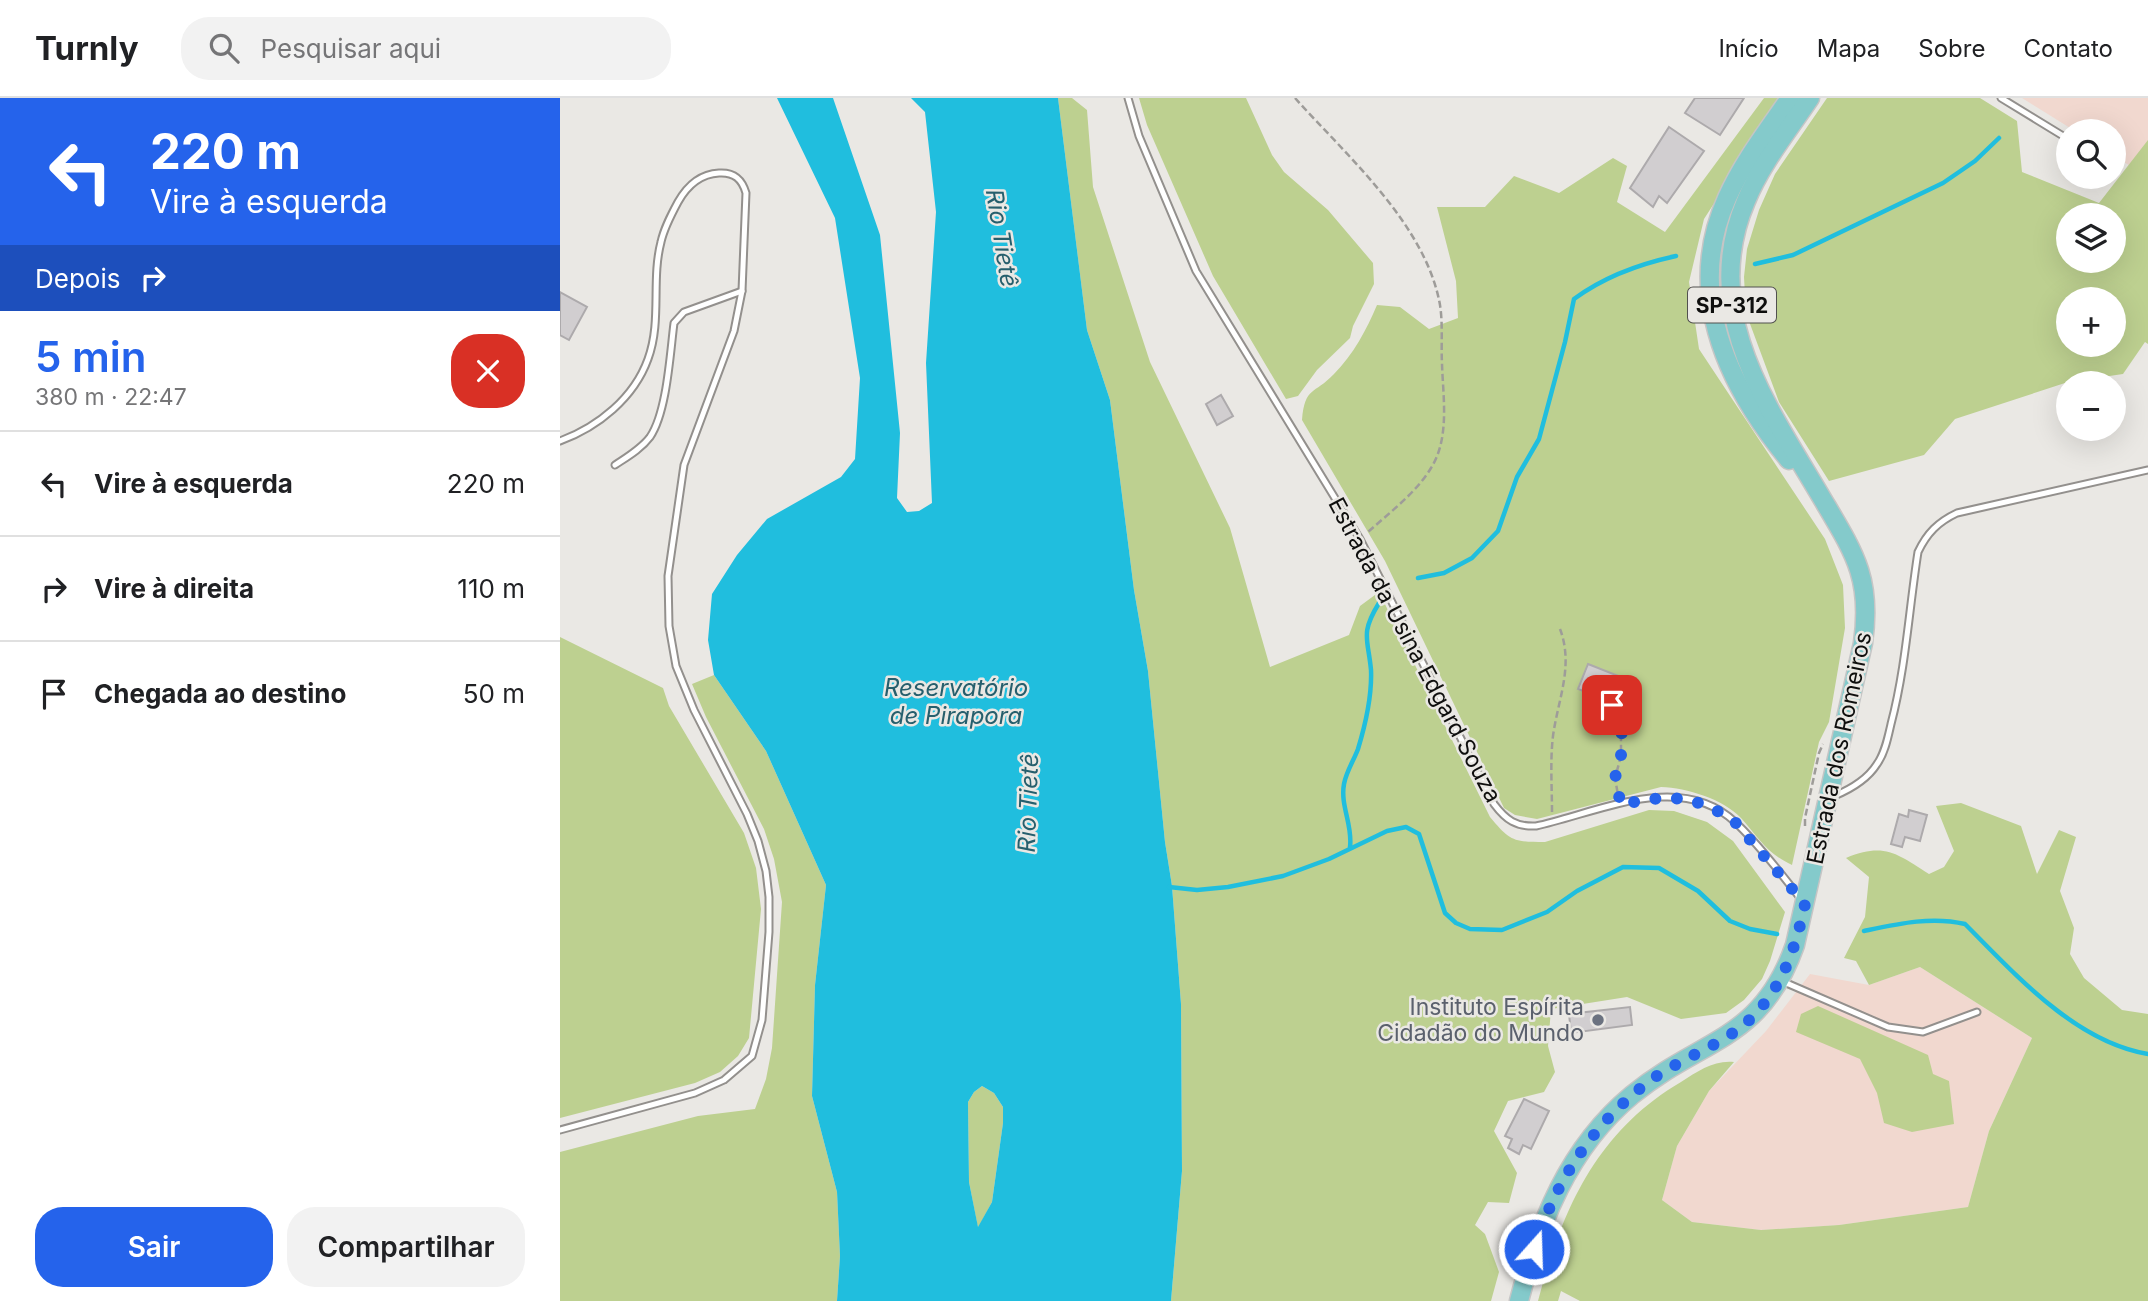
<!DOCTYPE html>
<html lang="pt">
<meta charset="utf-8">
<style>
body{margin:0;font-family:Inter,sans-serif;background:#f2f2f2;color:#202124;height:100vh;display:flex;flex-direction:column;font-size:26px;white-space:nowrap}
*{box-sizing:border-box;margin:0}
p{font-size:23px;color:#757577}
.icon{flex:none;width:38px;height:38px;fill:none;stroke:currentColor;stroke-width:2;stroke-linecap:round;stroke-linejoin:round}
.map{position:relative;flex:1;overflow:hidden}
.side{display:flex;flex-direction:column;background:#fff;width:560px}
.side>*{flex:none}
.top-card{background:#2563eb;color:#fff;overflow:hidden}
.tools{position:absolute;left:1496px;top:21px;display:grid;gap:14px}
.tools a{display:grid;place-items:center;width:70px;height:70px;border-radius:50%;background:#fff;box-shadow:0 7px 28px #0002;font-size:35px}
.pin{position:absolute;display:grid;place-items:center;width:60px;height:60px;color:#fff;margin:-30px;border-radius:14px;box-shadow:0 4px 10px #0006}
.me{position:absolute;width:77px;margin:-38px;rotate:20deg;stroke-linejoin:round;filter:drop-shadow(0 0 5px #0008)}
.turn{display:flex;align-items:center;gap:24px;height:147px;padding:0 35px;font-size:32px}
.turn .icon{width:91px;height:91px;stroke-width:2.5}
.turn b{display:block;font-size:49px;line-height:60px}
.then{display:flex;align-items:center;height:66px;padding:0 35px;background:#0003;gap:14px;font-size:26px}
.round{display:grid;place-items:center;flex:none;width:74px;height:74px;border-radius:28px;background:#f2f2f2}
.summary{display:flex;align-items:center;justify-content:space-between;height:119px;padding:0 35px}
h1{font-size:42px;font-weight:600;line-height:52px;color:#2563eb}
.primary-button{display:flex;gap:14px;margin-top:auto;padding:14px 35px}
.primary-button a{flex:1;height:80px;border-radius:28px;background:#2563eb;color:#fff;font-size:28px;font-weight:600;line-height:80px;text-align:center}
.primary-button a+a{background:#f2f2f2;color:#202124}
ul{padding:0;list-style:none}
li{display:flex;align-items:center;gap:21px;height:105px;padding:0 35px;border-top:2px solid #e0e0e0}
li div{flex:1}
li b{display:block;font-size:26px}
li em{font-style:normal}
header{display:flex;align-items:center;gap:42px;box-sizing:border-box;height:98px;padding:0 35px;background:#fff;border-bottom:2px solid #e0e0e0}
header strong{font-size:33px}
nav{display:flex;gap:38px;margin-inline-start:auto;font-size:24px}
.search{width:490px;height:63px;background:#f2f2f2;display:flex;align-items:center;gap:18px;box-sizing:border-box;padding:0 24px;border-radius:28px;color:#757577;font-size:26px}
main{display:flex;flex:1;min-height:0}
.map>svg:first-child{display:block}
.industrial{fill:#f1d8cf}
.green{fill:#bdd090;fill-rule:evenodd}
.water{fill:#20bede;fill-rule:evenodd}
.lines{fill:none;stroke-linecap:round;stroke-linejoin:round}
.stream{stroke:#20bede;stroke-width:4.5}
.building{fill:#d1ced0;stroke:#adaaac;stroke-width:2}
.lane-casing{stroke:#93908d;stroke-width:9}
.primary-casing{stroke:#c5c5c5;stroke-width:21}
.path{stroke:#9e9c99;stroke-width:2.5;stroke-dasharray:7 3.5;stroke-linecap:butt}
.lane{stroke:#fff;stroke-width:5}
.primary{stroke:#84cacb;stroke-width:18}
.route{stroke:#2563eb;stroke-width:12;stroke-dasharray:0 21.6}
.worship-dot{fill:#6b7280;stroke:#eae8e4;stroke-width:2.5}
.labels{text-anchor:middle;dominant-baseline:central;stroke-width:5;stroke-linejoin:round;paint-order:stroke}
.shield{fill:#eae8e4;stroke:#51504e;stroke-width:2}
.shield-label{font-size:21px;font-weight:bold;fill:#0f0f0e}
.street-label{font-size:23px;fill:#0f0f0e;stroke:#eae8e4}
.worship-label{font-size:23px;fill:#5b616d;stroke:#eae8e4;text-anchor:end}
.water-label{font-size:24px;font-style:italic;fill:#265f6d;stroke:#eae8e4}
</style>
<header>
<strong>Turnly</strong>
<div class="search"><svg class="icon" aria-label="search" viewBox="0 0 24 24"><circle cx="10" cy="10" r="6"/><path d="M15 15l6 6"/></svg>Pesquisar aqui</div>
<nav><a>Início</a><a>Mapa</a><a>Sobre</a><a>Contato</a></nav>
</header>
<main>
<section class="side">
<div class="top-card">
<div class="turn"><svg class="icon" aria-label="left" viewBox="0 0 24 24"><path d="M17 20v-9H6M10 6l-5 5 5 5"/></svg><div><b>220 m</b>Vire à esquerda</div></div>
<div class="then">Depois<svg class="icon" aria-label="right" viewBox="0 0 24 24"><path d="M7 20v-9h11M14 6l5 5-5 5"/></svg></div>
</div>
<div class="summary"><div><h1>5 min</h1><p>380 m · 22:47</p></div><a class="round" style="background:#d93025;color:#fff"><svg class="icon" aria-label="close" viewBox="0 0 24 24"><path d="M6 6l12 12M18 6L6 18"/></svg></a></div>
<ul>
<li><svg class="icon" aria-label="left" viewBox="0 0 24 24"><path d="M17 20v-9H6M10 6l-5 5 5 5"/></svg><div><b>Vire à esquerda</b></div><em>220 m</em></li>
<li><svg class="icon" aria-label="right" viewBox="0 0 24 24"><path d="M7 20v-9h11M14 6l5 5-5 5"/></svg><div><b>Vire à direita</b></div><em>110 m</em></li>
<li><svg class="icon" aria-label="arrive" viewBox="0 0 24 24"><path d="M6 21V4h12l-3 4 3 4H6"/></svg><div><b>Chegada ao destino</b></div><em>50 m</em></li>
</ul>
<div class="primary-button"><a>Sair</a><a>Compartilhar</a></div>
</section>
<div class="map">
<svg width="1588" height="1203" viewBox="0 0 1588 1203">
<rect width="100%" height="100%" fill="#eae8e4"/>
<g class="industrial">
<polygon points="1462,0 1588,0 1588,74 1585,77 1554,58 1554,33 1515,33"/>
<polygon points="1360,869 1472,940 1429,1033 1408,1109 1279,1127 1201,1132 1132,1124 1102,1102 1117,1048 1149,993 1206,933 1250,876 1309,887"/>
</g>
<g class="green">
<path d="M498,0h14l15,12 6,77 57,175 80,166 40,139 79,-32 11,-29 19,-14 111,225c20,24 23,25 55,25l104,-32 25,1 33,11 26,19 52,71 -15,49 -8,18 -18,21 -18,13 -45,6 -54,-22 -76,12 -3,37 7,26 -11,20 -36,9 -14,30 23,42 -8,30 -21,-1 -13,23 10,9 14,38 -8,29h-320l11,-130 -1,-167 -9,-118 -7,-44 -17,-171 -14,-81 -24,-190 -23,-70z"/>
<polygon points="579,0 686,0 712,57 724,74 768,112 813,165 814,186 793,228 790,240 757,272 738,298 726,301 653,178 587,27"/>
<path d="M1204,0h18l-78,121 -15,63 10,67 126,190 18,46 2,43 -16,94 -10,20 -27,123c-26,-12 -33,-27 -51,-47 -18,-19 -54,-30 -80,-31l-124,32 -22,-4 -11,-7 -119,-247 -83,-141c3,-34 12,-25 32,-46 19,-19 33,-45 43,-69l23,2 29,22 29,-11 -2,-37 -19,-74h48l29,-31 45,17 54,-35 14,8 -10,36 48,30z"/>
<path d="M1267,0h153l37,23 5,51 77,31 49,-63v204l-3,-2 -22,32 -55,8 -113,37 -31,36 -95,26 -50,-79 -33,-89 -2,-36 3,-28 12,-39 16,-36zM1508,117h46v46h-46zM1508,201h46v46h-46z"/>
<polygon points="0,539 103,590 109,608 184,735 196,770 201,811 189,940 178,958 160,974 135,985 0,1020"/>
<polygon points="154,577 206,653 266,787 255,887 252,998 277,1094 280,1158 277,1203 0,1203 0,1054 138,1018 195,1011 206,981 212,950 222,804 214,761 204,731 146,619 132,586"/>
<path d="M1401,705l60,23 16,48 22,-44 17,7 -16,54 14,37 -4,26 14,24 38,32 26,4v287h-568l-19,-10 -3,10h-20c24,-91 58,-169 143,-219 17,-11 33,-22 53,-20l-25,29 -32,55 -15,54 30,22 69,8 78,-5 129,-18 21,-76 43,-93 -112,-71 -51,18 -13,-24 -12,-3 21,-41 4,-40 -23,-19c39,-16 51,-4 83,16l15,-7 10,-16 -18,-45z"/>
<polygon points="1258,908 1368,957 1373,976 1389,983 1394,1026 1352,1034 1324,1025 1317,995 1300,961 1236,934 1241,916"/>
<polygon points="422,988 434,995 443,1009 443,1025 432,1104 418,1130 409,1084 408,1004 414,994"/>
</g>
<path class="water" d="M217,0h56l47,137 20,198 -3,65 10,14 12,-1 13,-8 -6,-140 10,-151 -11,-100 -14,-14h147l29,232 23,70 24,190 14,81 17,171 7,44 9,118 1,167 -11,130h-334l3,-45 -3,-64 -25,-96 3,-111 11,-100 -60,-134 -52,-76 -6,-35 4,-46 25,-39 30,-36 74,-42 14,-18 5,-81 -25,-160zM422,988l12,7 9,14v16l-11,79 -14,25 -9,-45 -1,-80 6,-10z"/>
<g class="lines">
<g class="stream">
<polyline points="1195,166 1233,157 1383,85 1415,63 1439,40"/>
<path d="M858,480l26,-5 28,-15 26,-27 19,-54 22,-38 26,-97 9,-43c31,-23 65,-35 102,-43"/>
<path d="M790,749c3,-22 -10,-41 -6,-63 2,-12 10,-24 14,-35 7,-23 14,-55 13,-79 -3,-32 -11,-36 8,-67"/>
<polyline points="609,789 637,792 668,789 723,778 769,761 827,733 846,729 859,736 885,815 896,825 910,831 942,832 987,814 1017,793 1063,769 1099,770 1138,793 1170,823 1190,831 1217,836"/>
<path d="M1304,833c33,-7 67,-15 101,-7 50,50 110,118 183,130"/>
</g>
</g>
<g class="building">
<polygon points="1135,0 1184,0 1160,37 1125,15"/>
<polygon points="1109,29 1144,53 1107,105 1099,98 1093,109 1070,90"/>
<polygon points="0,194 27,209 9,242 0,237"/>
<polygon points="661,297 673,318 657,327 646,306"/>
<polygon points="1028,566 1061,579 1055,595 1042,590 1039,599 1018,591"/>
<polygon points="1349,712 1367,717 1360,743 1345,739 1342,749 1331,746 1339,716 1348,719"/>
<polygon points="1070,909 1072,927 1011,935 1009,916"/>
<polygon points="964,1001 989,1013 971,1051 963,1047 959,1056 948,1050 952,1041 945,1038"/>
</g>
<g class="lines">
<g class="lane-casing">
<g id="lane">
<path d="M568,0l11,38 57,135 164,268 134,265c12,16 22,23 42,22 61,-13 144,-56 199,-4 23,21 46,52 66,77"/>
<polyline points="1441,0 1508,41"/>
<path d="M0,343c38,-14 74,-43 88,-82 14,-38 3,-79 13,-117 3,-14 10,-27 17,-40 9,-16 22,-28 41,-29 15,-1 23,6 27,20l-4,98 -8,40 -50,134 -16,111 1,50 7,40 18,44 53,104 11,27 8,30 3,26v35l-7,88 -10,36 -28,24 -29,13 -135,37"/>
<path d="M55,367c12,-8 26,-16 35,-28 17,-25 20,-83 24,-114l10,-11 58,-21"/>
<path d="M1274,698c17,-7 33,-16 43,-32 8,-11 11,-27 14,-40 15,-57 18,-115 27,-172 9,-19 20,-30 39,-39l191,-43"/>
<polyline points="1224,884 1328,929 1363,934 1417,914"/>
</g>
</g>
<g class="primary-casing">
<g id="primary">
<path d="M1229,362c-62,-75 -105,-166 -62,-262 16,-36 41,-68 63,-100"/>
<path d="M959,1203c20,-78 49,-153 113,-206 69,-57 129,-53 163,-150l68,-302c9,-64 -8,-89 -40,-143 -54,-92 -125,-187 -77,-299 15,-37 42,-70 64,-103"/>
</g>
</g>
<g class="path">
<path d="M735,0c52,58 131,127 145,207 3,19 1,40 2,59 1,33 8,74 -11,104 -15,25 -42,45 -63,64"/>
<polyline points="1052,607 1061,623 1061,658 1055,680 1058,697"/>
<path d="M992,714c0,-25 -2,-51 1,-76 5,-37 21,-70 7,-107"/>
<polyline points="1245,728 1245,720 1259,655 1263,646"/>
</g>
<use href="#lane" class="lane"/>
<use href="#primary" class="primary"/>
</g>
<g class="lines">
<path class="route" d="M974,1151c21,-66 57,-123 113,-166 25,-19 56,-31 83,-48 47,-31 64,-79 75,-131l-71,-83c-41,-27 -67,-27 -113,-16l-6,-27 6,-22 1,-35 -10,-16"/>
</g>
<circle class="worship-dot" cx="1038" cy="922" r="7"/>
<g class="labels">
<rect class="shield" x="1128" y="189.5" width="88" height="35" rx="5"/>
<g class="shield-label">
<text x="1172" y="207">SP-312</text>
</g>
<g class="street-label">
<text transform="translate(855 552) rotate(62)">Estrada da Usina Edgard Souza</text>
<text transform="translate(1279 650) rotate(-78)">Estrada dos Romeiros</text>
</g>
<g class="worship-label">
<text x="1024" y="909">Instituto Espírita<tspan x="1024" dy="26">Cidadão do Mundo</tspan></text>
</g>
<g class="water-label">
<text transform="translate(442 140) rotate(81)">Rio Tietê</text>
<text x="396" y="589">Reservatório<tspan x="396" dy="28">de Pirapora</tspan></text>
<text transform="translate(468 705) rotate(-88)">Rio Tietê</text>
</g>
</g>
</svg>
<div class="tools">
<a><svg class="icon" aria-label="search" viewBox="0 0 24 24"><circle cx="10" cy="10" r="6"/><path d="M15 15l6 6"/></svg></a>
<a><svg class="icon" aria-label="layers" viewBox="0 0 24 24"><path d="M12 4l9 5-9 5-9-5zM3 14l9 5 9-5"/></svg></a>
<a>+</a>
<a>−</a>
</div>
<div class="pin" style="left:1052px;top:607px;background:#d93025"><svg class="icon" aria-label="arrive" viewBox="0 0 24 24"><path d="M6 21V4h12l-3 4 3 4H6"/></svg></div>
<svg class="me" style="left:974px;top:1151px" viewBox="-20 -20 40 40"><circle r="17" fill="#2563eb" stroke="#fff" stroke-width="3"/><path d="M0-11L8 9 0 5-8 9z" fill="#fff"/></svg>
</div>
</main>
